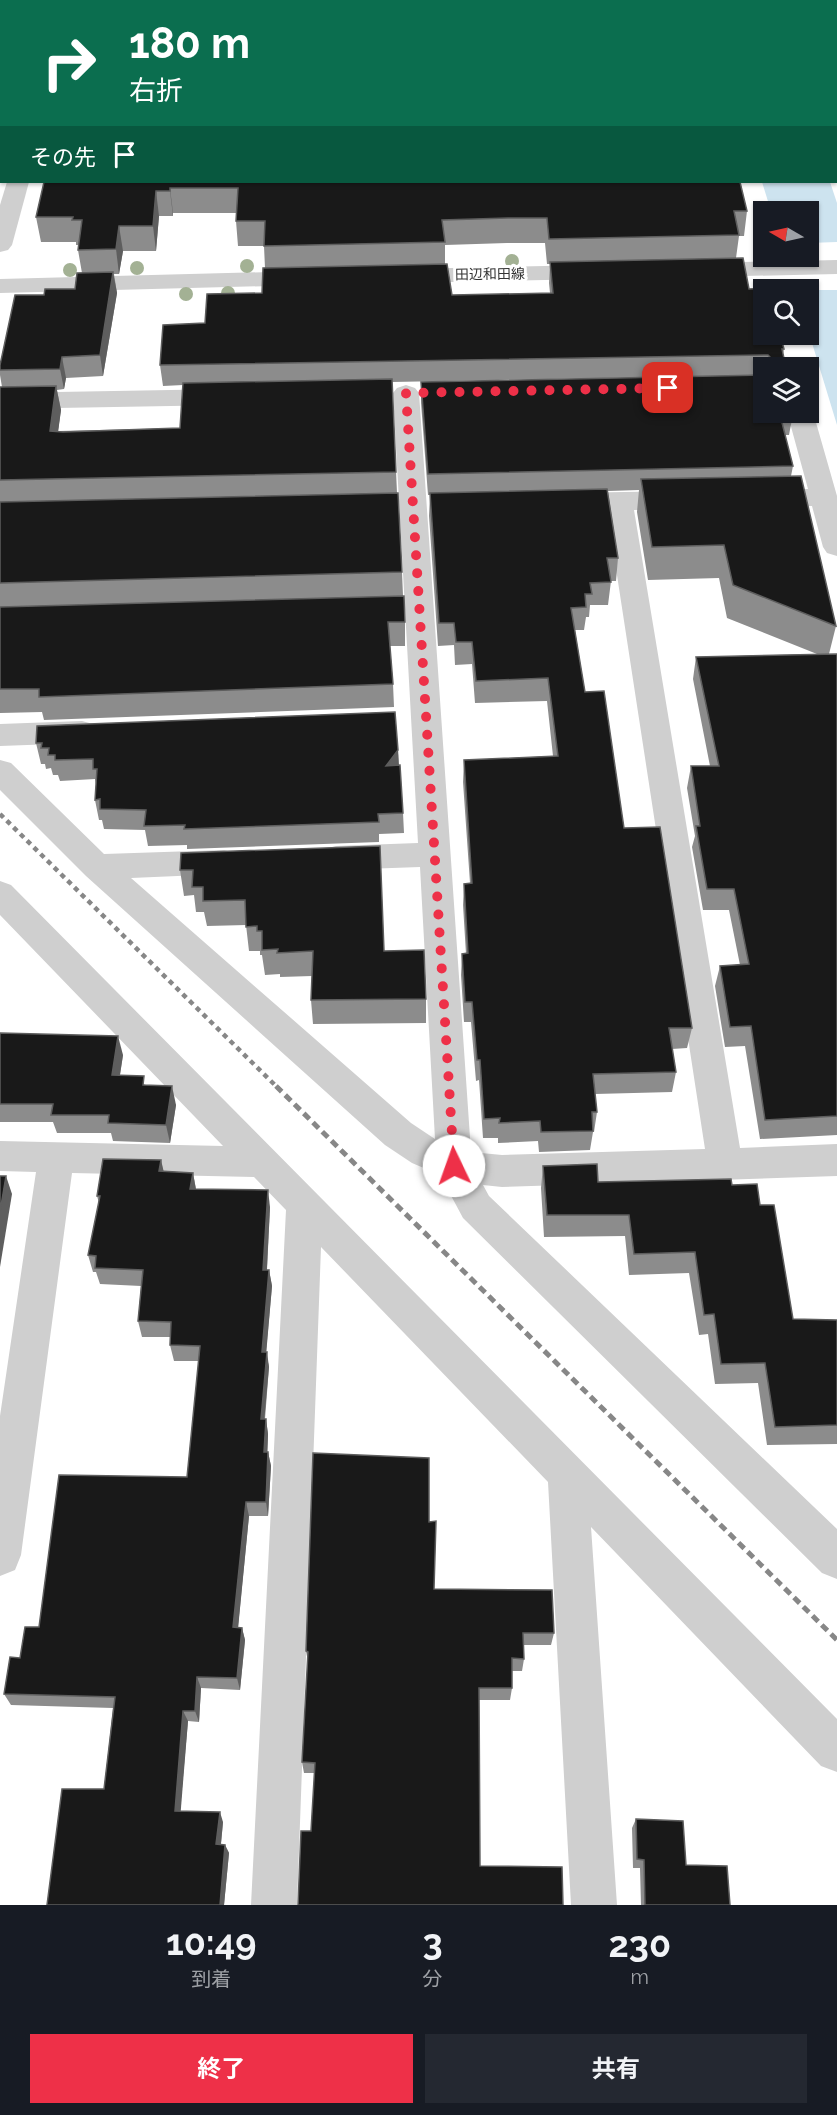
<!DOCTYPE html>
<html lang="ja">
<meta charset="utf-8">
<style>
body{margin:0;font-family:Raleway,"Noto Sans JP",sans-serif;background:#242831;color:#f1f3f6;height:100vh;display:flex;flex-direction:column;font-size:22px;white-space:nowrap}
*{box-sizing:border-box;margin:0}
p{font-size:20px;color:#9ea1a6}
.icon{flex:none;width:33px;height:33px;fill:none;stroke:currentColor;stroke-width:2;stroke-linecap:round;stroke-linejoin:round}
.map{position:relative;height:1905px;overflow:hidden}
.sheet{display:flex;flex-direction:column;background:#171b24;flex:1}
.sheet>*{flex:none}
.top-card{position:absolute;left:0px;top:0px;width:837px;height:183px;box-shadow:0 2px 4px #0004;background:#0b6e4f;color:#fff;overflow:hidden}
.needle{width:39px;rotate:279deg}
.controls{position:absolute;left:753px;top:201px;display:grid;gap:12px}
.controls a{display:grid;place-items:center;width:66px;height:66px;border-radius:0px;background:#171b24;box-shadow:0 2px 4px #0004;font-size:30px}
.pin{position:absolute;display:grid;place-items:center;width:51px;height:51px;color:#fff;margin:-26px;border-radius:12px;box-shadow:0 3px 9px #0006}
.me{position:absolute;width:66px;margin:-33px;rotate:357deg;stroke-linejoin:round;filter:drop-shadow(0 0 4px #0008)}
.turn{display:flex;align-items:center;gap:21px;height:126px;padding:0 30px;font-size:27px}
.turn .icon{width:78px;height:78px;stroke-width:2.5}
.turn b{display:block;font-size:42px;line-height:51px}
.then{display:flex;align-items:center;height:57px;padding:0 30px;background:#0003;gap:12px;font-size:22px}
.eta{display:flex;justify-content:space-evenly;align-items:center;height:102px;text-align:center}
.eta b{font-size:36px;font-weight:700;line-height:42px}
.primary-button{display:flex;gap:12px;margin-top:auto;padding:12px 30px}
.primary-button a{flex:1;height:69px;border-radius:0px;background:#ee3048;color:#fff;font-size:24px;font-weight:700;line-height:69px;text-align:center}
.primary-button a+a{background:#242831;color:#f1f3f6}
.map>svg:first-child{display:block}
.water{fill:#cde3ef}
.pier{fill:#fff}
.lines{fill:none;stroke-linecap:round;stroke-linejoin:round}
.minor{fill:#cfcfcf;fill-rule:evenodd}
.rail-far1{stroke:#878787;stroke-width:4.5;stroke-dasharray:5 4.5;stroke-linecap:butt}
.rail{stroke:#878787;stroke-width:5;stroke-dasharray:8 5;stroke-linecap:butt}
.tree{fill:#a3b194}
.wall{fill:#8c8c8c;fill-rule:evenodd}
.shaded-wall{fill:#5e5e5e}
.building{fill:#191919;stroke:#5e5e5e;stroke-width:1.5}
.route{stroke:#ee3048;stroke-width:10;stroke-dasharray:0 18}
.labels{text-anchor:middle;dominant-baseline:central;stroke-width:6;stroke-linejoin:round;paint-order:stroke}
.far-street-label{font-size:14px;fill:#323232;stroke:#fff}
</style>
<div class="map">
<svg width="837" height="1905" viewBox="0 0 837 1905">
<rect width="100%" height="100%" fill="#fff"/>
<polygon class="water" points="762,182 830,182 837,203 837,425 809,333 808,212 771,211"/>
<polygon class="pier" points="837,242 837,290 792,290 782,256 808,256 809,243"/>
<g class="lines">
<g class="minor">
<rect x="54" y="0" width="20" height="2"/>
<rect x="680" y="0" width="20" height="2"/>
<polygon points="780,0 800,0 801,2 781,2"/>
<rect x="836" y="95" width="1" height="12"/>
<polygon points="836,138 837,139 837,157 836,156"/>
<polygon points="7,182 29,182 12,245 8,250 0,252 0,205"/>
<polygon points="837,260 837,274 701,277 693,275 689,270 693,265 701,263"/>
<polygon points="595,265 603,267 607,272 603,277 595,279 404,283 396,281 392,276 396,271 404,269"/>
<polygon points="307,271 315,273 319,278 315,283 307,285 0,293 0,279"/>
<polygon points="406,385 415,388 419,393 471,1152 502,1155 705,1149 607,510 566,511 557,508 553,502 557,496 566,493 682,491 691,494 695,500 691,506 682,509 634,510 740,1148 837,1144 837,1176 502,1187 483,1185 489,1196 837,1529 837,1579 822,1573 463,1218 440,1175 412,1163 385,1145 86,876 0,790 0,760 11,763 104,854 224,850 235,853 240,862 235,871 224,874 131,878 411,1123 435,1139 420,867 336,870 325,867 320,858 325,849 336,846 418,843 393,393 397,388"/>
<polygon points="228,389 237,391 241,397 237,403 228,405 0,409 0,393"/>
<polygon points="809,406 813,412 837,496 837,556 827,553 823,547 812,506 761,507 752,504 748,498 752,492 761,489 808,489 787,412 808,412"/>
<polygon points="82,721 93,724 97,732 93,740 82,743 0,746 0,724"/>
<polygon points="0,881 11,885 837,1719 837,1772 821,1766 591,1527 617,1905 571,1905 548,1482 321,1247 297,1905 251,1905 286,1210 254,1177 72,1173 21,1555 15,1570 0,1576 0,1416 36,1172 0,1171 0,1141 223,1146 0,915"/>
</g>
<polyline class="rail-far1" points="0,814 278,1088"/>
<polyline class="rail" points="276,1086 837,1640"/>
</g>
<g class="tree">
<circle cx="512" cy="261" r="7"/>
<circle cx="247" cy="266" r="7"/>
<circle cx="137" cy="268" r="7"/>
<circle cx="70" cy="270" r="7"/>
<circle cx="228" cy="293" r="7"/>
<circle cx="186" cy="294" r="7"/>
</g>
<g class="wall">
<polygon points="811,0 837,0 837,51 836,49 836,2 811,2"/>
<path d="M44,182h696l7,29 -3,25h-5l-3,22 13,31 35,60 -1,5 3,14h-22v44l29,2 -4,21h-4l8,31 -2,10 45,150 -7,28h8v481l-77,4 -15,-93 -20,1 -10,-61 5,-20 20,-1 -11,-55h-26l-11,-63 3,-11 -8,-48 4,-22h19l-17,-87 3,-22 121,-3 -90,-36 -8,-40 -71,2 -11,-68 2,-22 -31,1 10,67 -2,23h-5l-3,24h-18l-1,12h-3l-2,13h-9l10,62 39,136 68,200 -5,20 -15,1 4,23 -4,20 -77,2 2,18 -3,20h-1l-3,18 -51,2 -1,-11 -40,2v-5h-15l-4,-58 -3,1 -5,-59h-7l-3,-47 1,-21h4l-3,-49 1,-21 6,-1 -7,-101 1,-22 89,-4 -6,-55 -72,2 -3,-39 -17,1 -1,-20 -16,1 -9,-130 1,-21h-2l-7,-92v-21l238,-5 -267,5 5,111 5,79 1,24 2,26v24h-15l3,38 1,23 -350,13 -2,-8 -42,1v-106l261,-7 -261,7v-220h2l-2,-12v-10l44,-70 31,-6 7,-16 -4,-23 1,-5h-3v-3h-35l-5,-25zM173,213h64l-1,8 2,25h26l1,22 -3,25 -57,30 -45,42 3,21 20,-1 -3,43 -122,3 3,-21 -4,-20 7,-1 2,-11 37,-2 14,-83 -3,-19h5l4,-23h33l3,-35h14zM507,243h38l2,21h3l-1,19 1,10 -98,2 -7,-31v-19z"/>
<polygon points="36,743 398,750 399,765 403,813 404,833 379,834 379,842 187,849 187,845 148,846 145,830 104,829 102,820 99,820 95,800 96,785 95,779 60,781 58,775 53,775 51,768 46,769 45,764 41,764"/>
<polygon points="181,853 384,951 426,999 426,1023 313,1024 311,1000 312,976 280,977 280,974 265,975 262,955 260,955 260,951 249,951 246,925 207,926 204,912 196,912 194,895 184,896 180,870"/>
<polygon points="0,1033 123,1055 120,1075 146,1085 176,1105 170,1143 113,1141 111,1133 57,1133 53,1122 0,1122"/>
<polygon points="161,1160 163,1171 193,1173 196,1189 270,1207 267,1270 269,1270 272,1286 266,1352 269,1367 265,1419 266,1419 268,1434 267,1452 268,1452 271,1466 268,1516 249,1516 238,1627 242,1628 245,1640 240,1690 201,1688 199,1722 188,1721 180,1811 223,1822 221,1844 225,1845 229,1853 224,1905 47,1905 104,1789 113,1708 11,1705 4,1694 20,1658 39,1627 187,1477 199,1361 174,1361 170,1345 170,1337 142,1337 138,1321 141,1286 100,1284 96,1272 93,1272 88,1255 99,1203 97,1196"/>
<polygon points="543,1166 598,1182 732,1185 760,1205 793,1319 837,1320 837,1444 767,1445 758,1383 715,1384 708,1334 699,1335 689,1273 629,1275 625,1236 544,1237 541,1188"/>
<polygon points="429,1522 434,1589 554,1633 551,1645 524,1645 524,1659 522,1671 512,1671 512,1688 510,1700 479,1700 480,1866 563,1905 311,1831 315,1773 304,1773 302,1762 308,1662 306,1651"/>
<polygon points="636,1819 686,1865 730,1905 641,1905 640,1868 633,1868 632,1828"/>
</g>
<g class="shaded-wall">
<polygon points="170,188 173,213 173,216 170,191"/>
<polygon points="156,191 159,216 156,251 153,226"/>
<polygon points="119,226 123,251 119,274 116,249"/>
<polygon points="113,272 117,293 103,376 100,355"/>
<polygon points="62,357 66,378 64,389 60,369"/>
<polygon points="56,386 61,410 55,455 50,431"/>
<polygon points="398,750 399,770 386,766"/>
<polygon points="118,1036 123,1055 117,1093 112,1075"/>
<polygon points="172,1086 176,1105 170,1143 166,1125"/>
<polygon points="161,1160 165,1177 159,1171"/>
<polygon points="193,1173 196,1190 190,1189"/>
<polygon points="6,1176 12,1194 0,1267 0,1212"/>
<polygon points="268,1190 270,1207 266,1286 263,1270"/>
<polygon points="269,1270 272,1286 265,1367 262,1352"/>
<polygon points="267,1352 269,1367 263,1434 261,1419"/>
<polygon points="266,1419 268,1434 267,1466 264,1452"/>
<polygon points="268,1452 271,1466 268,1516 266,1502"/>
<polygon points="246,1502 249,1516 237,1639 233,1627"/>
<polygon points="242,1628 245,1640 240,1690 237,1678"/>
<polygon points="197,1677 201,1688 199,1722 195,1711"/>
<polygon points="183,1711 188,1721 180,1820 175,1811"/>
<polygon points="220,1812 223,1822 220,1853 216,1844"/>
<polygon points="225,1845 229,1853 224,1905 220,1905"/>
</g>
<g class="building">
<rect x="79" y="0" width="602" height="2"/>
<polygon points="822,0 837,0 837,28 836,28 836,2 823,2"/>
<polygon points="44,182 740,182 747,211 734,211 739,235 549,239 547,218 508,218 442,220 445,242 264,246 265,221 236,221 238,188 170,188 170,191 156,191 153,226 119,226 116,249 78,250 82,220 72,220 73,217 36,217"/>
<polygon points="743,258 749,289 769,288 769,290 764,290 764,334 780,334 784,349 782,349 786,368 770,368 770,357 768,355 160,365 163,325 205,323 207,294 262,293 263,268 447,264 452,295 553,293 550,262"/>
<polygon points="113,272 100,355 62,357 60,369 0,370 0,365 15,295 44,295 45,289 75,289 77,273"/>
<polygon points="764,375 764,412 792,412 793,414 780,415 793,466 428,474 421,382"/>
<polygon points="392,379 396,472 0,480 0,387 56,386 50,431 63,432 180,428 183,383"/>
<polygon points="801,476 836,626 733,585 724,545 652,547 641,479"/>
<polygon points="607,489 618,558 607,558 611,582 590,583 592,594 585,594 586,607 571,608 585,692 604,691 624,828 660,827 692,1028 669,1028 676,1072 593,1074 597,1112 592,1112 593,1131 541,1132 540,1121 499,1123 500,1118 484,1119 480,1060 477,1060 472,1002 465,1002 462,954 468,953 464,884 472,883 464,760 558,756 548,678 476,681 472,642 456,642 454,623 439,623 430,493"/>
<polygon points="398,493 402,572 0,583 0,502"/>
<polygon points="404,596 405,622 388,622 393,684 39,697 39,689 0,689 0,607"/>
<polygon points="837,654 837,1116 765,1120 751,1026 730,1027 720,966 749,964 734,889 707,889 696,826 700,826 691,766 719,766 696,657"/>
<polygon points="395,712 398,750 386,766 400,765 403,813 378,814 379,822 184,829 185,825 144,826 146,810 100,809 100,799 95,800 97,769 93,769 93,759 55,760 55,755 48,755 49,748 41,748 42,743 36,743 37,726"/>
<polygon points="380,846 384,951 424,950 426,999 311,1000 313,951 277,953 278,949 262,950 262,931 257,931 257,926 246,927 245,900 203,901 203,887 192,887 193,870 180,870 181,853"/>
<polygon points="0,1033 118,1036 112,1075 144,1076 143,1085 172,1086 166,1125 108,1123 109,1115 51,1115 53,1104 0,1104"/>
<polygon points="103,1159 161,1160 159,1171 193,1173 190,1189 268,1190 263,1270 269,1270 262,1352 267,1352 261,1419 266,1419 264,1452 268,1452 266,1502 246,1502 233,1627 242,1628 237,1678 197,1677 195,1711 183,1711 175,1811 220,1812 216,1844 225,1845 220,1905 47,1905 62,1789 104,1789 115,1697 4,1694 10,1657 20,1658 25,1627 39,1627 59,1475 187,1477 200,1346 170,1345 171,1322 138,1321 143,1270 95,1268 96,1256 88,1255 100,1196 97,1196"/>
<polygon points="597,1164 598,1182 731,1179 732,1185 757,1184 760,1205 774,1205 793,1319 837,1320 837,1425 775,1427 765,1363 721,1364 714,1314 704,1315 695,1252 634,1254 629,1215 547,1215 543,1166"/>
<polygon points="0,1176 6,1176 0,1212"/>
<polygon points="313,1453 429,1458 429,1522 436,1521 434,1589 552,1590 554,1633 523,1633 524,1659 512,1658 512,1688 479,1688 480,1866 562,1867 563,1905 298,1905 301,1831 311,1831 315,1763 302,1762 308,1652 306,1651"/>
<polygon points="636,1819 683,1821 686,1865 727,1866 730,1905 645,1905 644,1860 637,1859"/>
</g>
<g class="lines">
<polyline class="route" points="454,1166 406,393 668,388"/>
</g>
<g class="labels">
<g class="far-street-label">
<text transform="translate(490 274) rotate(-1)">田辺和田線</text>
</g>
</g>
</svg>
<div class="controls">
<a><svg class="needle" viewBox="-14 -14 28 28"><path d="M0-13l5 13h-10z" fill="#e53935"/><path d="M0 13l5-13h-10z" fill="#9ea1a6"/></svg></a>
<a><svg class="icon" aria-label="search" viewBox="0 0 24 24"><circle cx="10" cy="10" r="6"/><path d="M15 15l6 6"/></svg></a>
<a><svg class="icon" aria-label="layers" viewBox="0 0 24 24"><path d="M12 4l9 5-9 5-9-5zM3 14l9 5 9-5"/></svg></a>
</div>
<div class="pin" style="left:668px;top:388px;background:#d93025"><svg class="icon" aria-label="arrive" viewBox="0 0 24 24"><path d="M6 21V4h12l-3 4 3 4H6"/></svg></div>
<svg class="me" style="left:454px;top:1166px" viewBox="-20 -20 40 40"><circle r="19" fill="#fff"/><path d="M0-13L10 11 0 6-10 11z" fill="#ee3048"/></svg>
<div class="top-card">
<div class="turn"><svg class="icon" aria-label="right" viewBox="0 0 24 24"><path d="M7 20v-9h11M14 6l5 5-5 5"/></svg><div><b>180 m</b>右折</div></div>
<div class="then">その先<svg class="icon" aria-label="arrive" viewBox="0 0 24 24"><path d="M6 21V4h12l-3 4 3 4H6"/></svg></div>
</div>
</div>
<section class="sheet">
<div class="eta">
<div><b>10:49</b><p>到着</p></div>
<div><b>3</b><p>分</p></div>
<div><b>230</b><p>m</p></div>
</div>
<div class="primary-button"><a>終了</a><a>共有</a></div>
</section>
